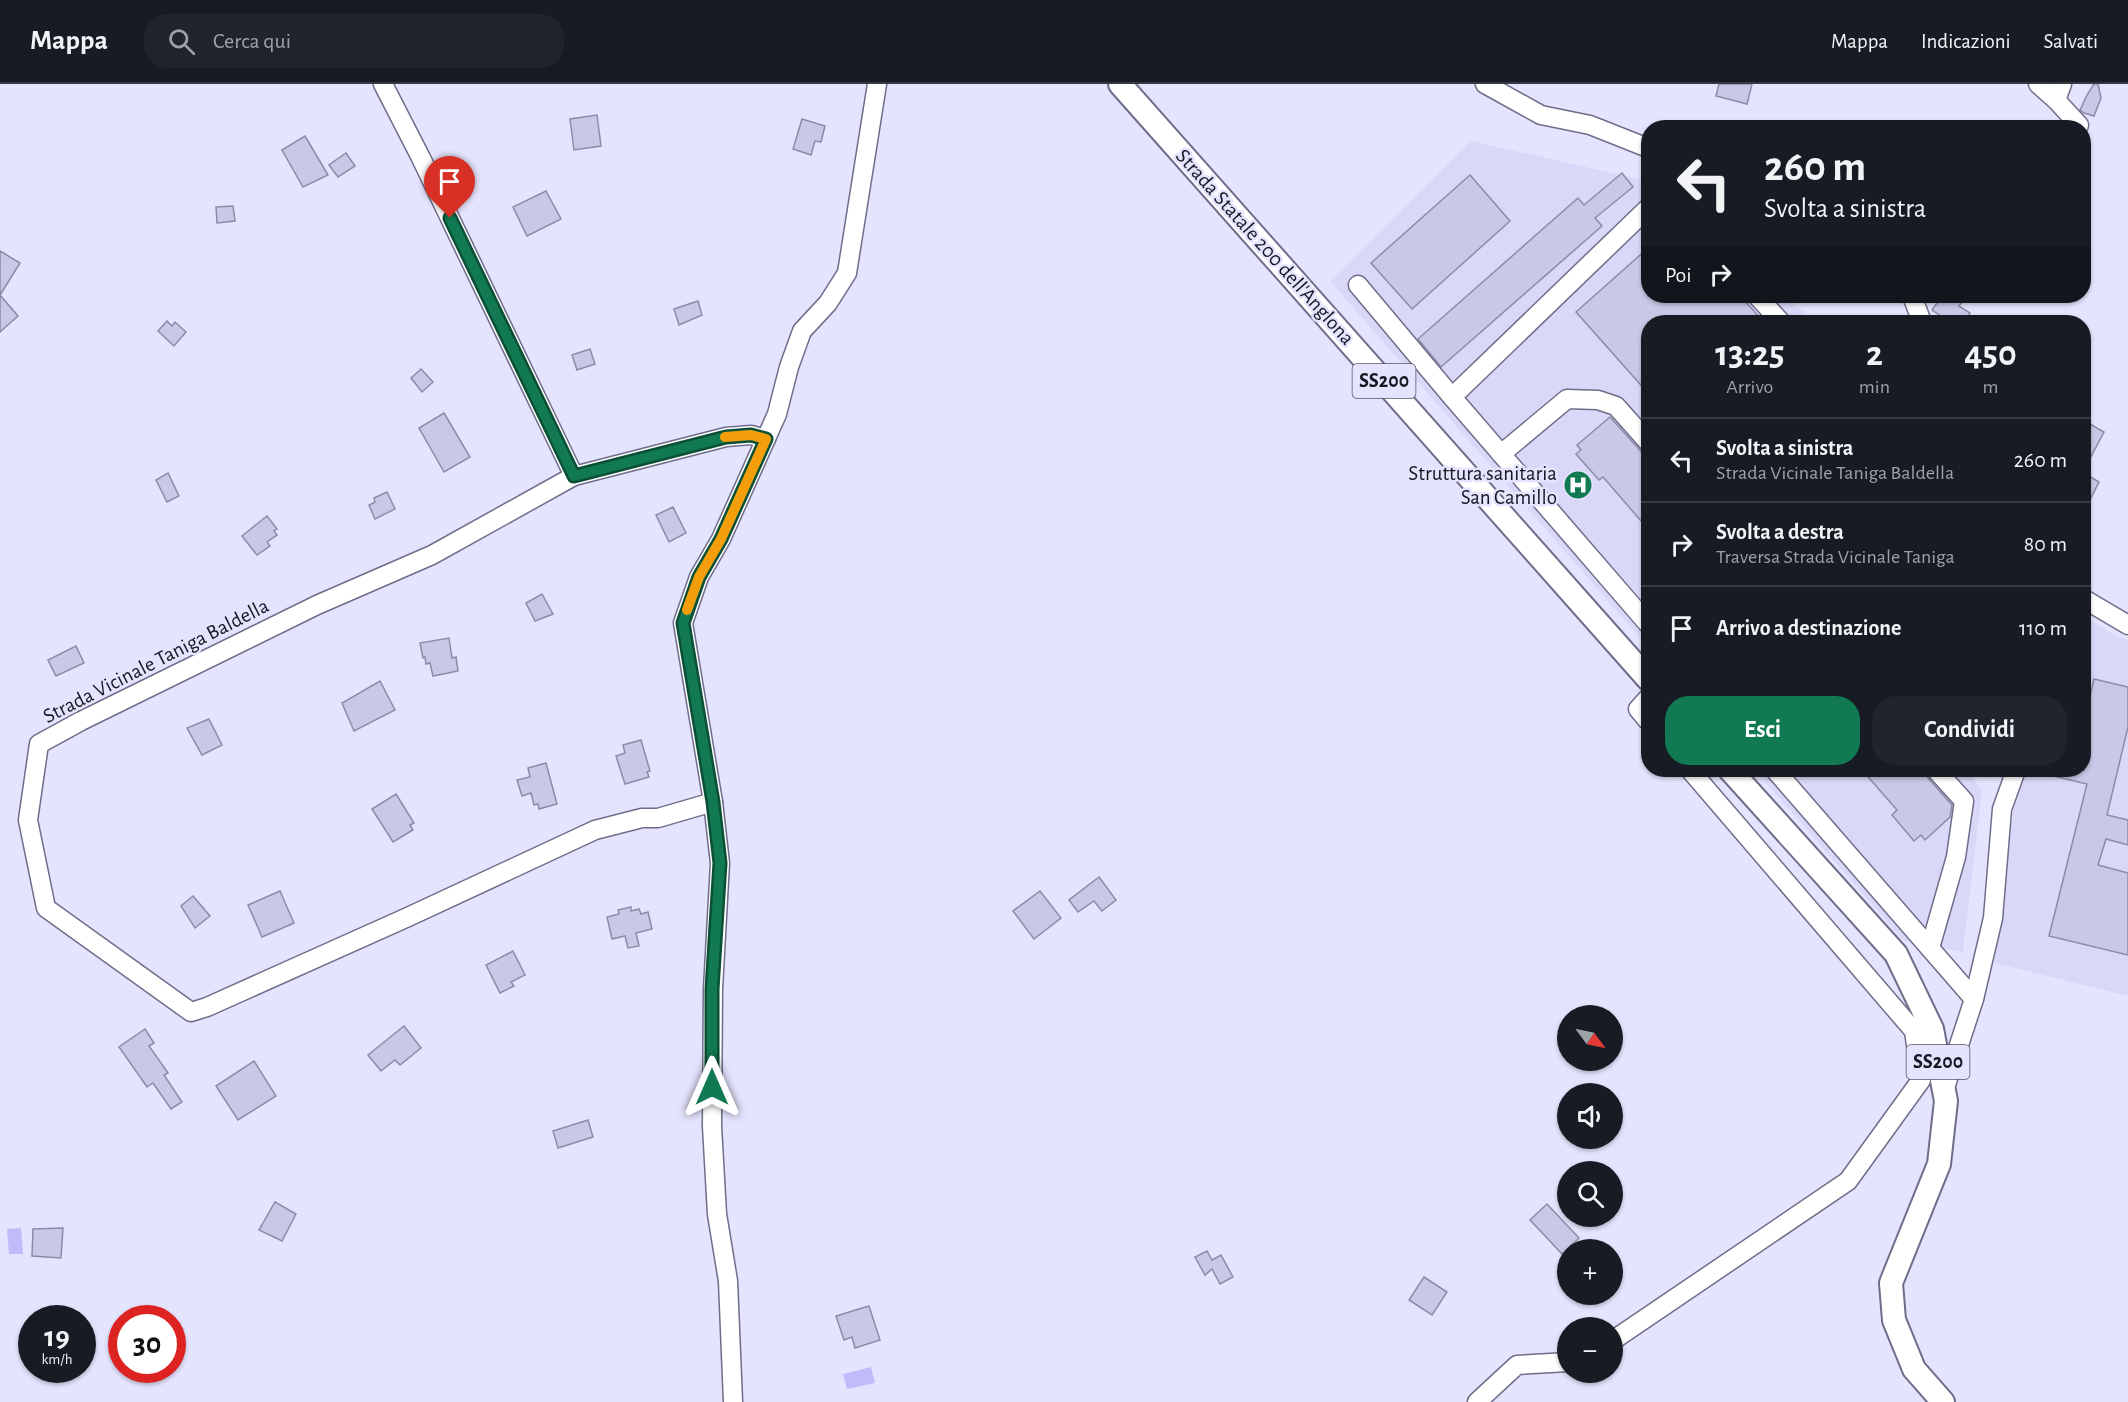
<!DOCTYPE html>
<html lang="it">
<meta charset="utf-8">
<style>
body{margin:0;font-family:"Alegreya Sans",sans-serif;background:#20242c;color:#f1f3f6;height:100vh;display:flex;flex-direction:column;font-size:22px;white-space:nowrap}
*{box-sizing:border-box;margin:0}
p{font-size:20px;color:#9ea1a6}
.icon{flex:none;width:33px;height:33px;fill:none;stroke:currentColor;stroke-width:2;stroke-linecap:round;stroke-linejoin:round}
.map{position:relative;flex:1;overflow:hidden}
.drawer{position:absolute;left:1641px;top:231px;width:450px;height:462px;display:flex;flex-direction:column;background:#171b24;border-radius:24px;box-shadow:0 2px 4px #0004}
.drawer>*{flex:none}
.guide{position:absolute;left:1641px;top:36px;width:450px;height:183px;border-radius:24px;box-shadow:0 2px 4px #0004;background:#171b24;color:#f1f3f6;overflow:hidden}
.needle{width:39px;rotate:123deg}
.fabs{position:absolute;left:1557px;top:921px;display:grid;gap:12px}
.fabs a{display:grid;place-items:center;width:66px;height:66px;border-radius:50%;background:#171b24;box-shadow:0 2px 4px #0004;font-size:30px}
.speed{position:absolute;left:18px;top:1221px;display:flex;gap:12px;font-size:30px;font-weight:700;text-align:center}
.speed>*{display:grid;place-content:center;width:78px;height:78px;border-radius:50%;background:#171b24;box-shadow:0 2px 4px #0004;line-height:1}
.speed small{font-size:15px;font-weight:400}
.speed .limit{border:9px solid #d22;background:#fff;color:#111}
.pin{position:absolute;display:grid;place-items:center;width:51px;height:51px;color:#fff;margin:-62px -26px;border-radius:50% 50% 50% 0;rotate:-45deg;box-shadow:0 0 6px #0007}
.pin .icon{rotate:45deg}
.me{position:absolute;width:66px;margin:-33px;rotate:0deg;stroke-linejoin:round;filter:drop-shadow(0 0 4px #0008)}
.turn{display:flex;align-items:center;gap:21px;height:126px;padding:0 24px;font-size:27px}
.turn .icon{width:78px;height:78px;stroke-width:2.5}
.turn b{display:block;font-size:42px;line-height:51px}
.then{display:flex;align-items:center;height:57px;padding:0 24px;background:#0003;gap:12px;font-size:22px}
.eta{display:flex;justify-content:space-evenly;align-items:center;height:102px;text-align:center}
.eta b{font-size:36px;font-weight:700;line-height:42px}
.cta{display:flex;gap:12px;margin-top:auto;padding:12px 24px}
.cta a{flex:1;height:69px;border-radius:24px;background:#117a53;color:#fff;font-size:24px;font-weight:700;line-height:69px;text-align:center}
.cta a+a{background:#20242c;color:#f1f3f6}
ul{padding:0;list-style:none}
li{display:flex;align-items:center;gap:18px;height:84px;padding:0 24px;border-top:2px solid #363941}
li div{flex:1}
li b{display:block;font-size:22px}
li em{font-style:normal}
header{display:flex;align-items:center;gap:36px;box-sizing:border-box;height:84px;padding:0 30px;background:#171b24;border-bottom:2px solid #363941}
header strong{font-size:28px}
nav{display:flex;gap:33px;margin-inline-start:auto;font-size:21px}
.search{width:420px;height:54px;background:#20242c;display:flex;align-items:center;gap:15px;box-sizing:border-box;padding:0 21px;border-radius:24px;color:#9ea1a6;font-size:22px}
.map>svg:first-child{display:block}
.built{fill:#d9d8f8}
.water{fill:#c0bcfb}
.building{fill:#c9c8e7;stroke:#8c8ba8;stroke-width:1.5}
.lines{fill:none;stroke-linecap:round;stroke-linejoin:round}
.minor-casing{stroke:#6f6d89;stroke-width:21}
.major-casing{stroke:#6f6d89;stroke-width:26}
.minor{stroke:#fff;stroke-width:18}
.major{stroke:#fff;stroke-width:22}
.route-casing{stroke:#0b4f36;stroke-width:15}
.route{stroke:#117a53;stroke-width:10}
.slow{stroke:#f59e0b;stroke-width:10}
.labels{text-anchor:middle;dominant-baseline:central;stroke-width:5;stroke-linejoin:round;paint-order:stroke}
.shield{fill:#e5e4fe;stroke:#555464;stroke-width:1.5}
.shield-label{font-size:20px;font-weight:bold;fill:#171722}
.street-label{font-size:21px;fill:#171722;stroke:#e5e4fe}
.poi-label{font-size:21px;fill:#171722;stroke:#e5e4fe;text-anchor:end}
</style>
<header>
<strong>Mappa</strong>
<div class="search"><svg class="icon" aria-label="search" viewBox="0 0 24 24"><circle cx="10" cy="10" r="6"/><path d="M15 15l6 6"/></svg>Cerca qui</div>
<nav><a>Mappa</a><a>Indicazioni</a><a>Salvati</a></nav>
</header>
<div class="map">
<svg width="2128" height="1318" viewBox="0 0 2128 1318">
<rect width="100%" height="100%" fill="#e5e4fe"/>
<g class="built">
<polygon points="1471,57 1648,97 1648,212 1786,212 1814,238 1648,238 1648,563 1330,197"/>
<polygon points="2084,532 2114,551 2128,556 2128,912 1995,879 2015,714 2025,686 2084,686"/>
<polygon points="1755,686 1967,686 1982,707 1963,868 1904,857"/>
</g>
<g class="water">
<polygon points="21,1144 23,1170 9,1170 7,1145"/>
<polygon points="871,1283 875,1299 847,1305 843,1290"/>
</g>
<g class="building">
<polygon points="1719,0 1752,0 1747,20 1716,12"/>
<polygon points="2094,0 2098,0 2101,14 2094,32 2084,29 2080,26 2087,11"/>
<polygon points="597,31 601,62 574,66 570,35"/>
<polygon points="802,35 825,42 821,58 815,57 811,71 793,65"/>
<polygon points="305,52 328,91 303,103 282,66"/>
<polygon points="346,69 355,82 338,93 329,81"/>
<polygon points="1622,89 1633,103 1595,134 1602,142 1441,283 1418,255 1578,114 1584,121"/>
<polygon points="1470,91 1510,137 1412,225 1371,179"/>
<polygon points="546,107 561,135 527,152 513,123"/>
<polygon points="233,122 235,137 217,139 216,123"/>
<polygon points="1648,164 1648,212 1740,212 1764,238 1648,238 1648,309 1576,228"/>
<polygon points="0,167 20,179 0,211 18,232 0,248"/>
<polygon points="1942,212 1966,212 1959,222 1970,229 1964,238 1950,238 1932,226"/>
<polygon points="698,217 702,231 679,241 674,225"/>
<polygon points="167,237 172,242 175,238 186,248 174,262 158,247"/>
<polygon points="590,265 595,280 577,286 572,271"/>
<polygon points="421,285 433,298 422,308 411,294"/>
<polygon points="444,329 470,373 444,388 419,344"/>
<polygon points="1610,333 1648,375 1648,445 1603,393 1599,396 1576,370 1581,366 1577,361"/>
<polygon points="2090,340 2104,348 2084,386 2084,352"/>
<polygon points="168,389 179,412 167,418 156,396"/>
<polygon points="2084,389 2099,398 2084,428"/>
<polygon points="387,408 395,425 375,435 369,421 375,418 374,414"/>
<polygon points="673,423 686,449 669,458 656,431"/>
<polygon points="267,432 277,445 274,447 277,451 267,458 270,462 257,471 242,452"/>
<polygon points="542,510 553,530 535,537 526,519"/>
<polygon points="449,554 452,574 456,573 458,587 433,592 430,579 426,580 425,573 423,574 420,559"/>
<polygon points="76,562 84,579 56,592 48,576"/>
<polygon points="2094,595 2128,603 2128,643 2107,731 2128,736 2128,761 2106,755 2098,781 2128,789 2128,871 2049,852 2087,700 2049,691 2049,686 2084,686 2084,638"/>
<polygon points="380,597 395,626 354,647 342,619"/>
<polygon points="209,635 222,661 202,671 187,644"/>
<polygon points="641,656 650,687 647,688 649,693 625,700 616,672 625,669 623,661"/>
<polygon points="546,679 557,720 539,725 538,720 534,721 531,709 522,712 517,696 530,693 528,684"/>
<polygon points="1862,686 1925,686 1928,694 1952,721 1950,733 1925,756 1921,751 1914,757 1892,731 1897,726"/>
<polygon points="396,710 414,739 410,741 413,746 393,758 372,725"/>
<polygon points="1099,793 1116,816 1102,827 1094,817 1078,828 1069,816"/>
<polygon points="280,807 294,839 262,853 248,821"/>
<polygon points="1040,807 1061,834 1034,855 1013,827"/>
<polygon points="193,812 210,832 195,844 181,822"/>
<polygon points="631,823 631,827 639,825 641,830 648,828 652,845 636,849 639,862 628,864 625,852 612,855 607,833 619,830 618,826"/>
<polygon points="513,867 525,891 511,898 514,902 500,909 486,881"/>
<polygon points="404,942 421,964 400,981 395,976 381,987 368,971"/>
<polygon points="145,945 154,959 149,962 168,989 164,991 182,1018 171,1025 153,999 147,1003 119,963"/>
<polygon points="254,977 276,1012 238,1036 216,1002"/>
<polygon points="588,1036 593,1053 558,1064 553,1047"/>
<polygon points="275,1118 296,1130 282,1157 259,1146"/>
<polygon points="1547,1120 1579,1154 1562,1170 1530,1136"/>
<polygon points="63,1144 61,1174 32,1172 33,1145"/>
<polygon points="1207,1167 1212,1176 1221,1171 1233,1193 1220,1200 1212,1185 1205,1191 1195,1173"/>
<polygon points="1424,1193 1447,1208 1432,1231 1409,1216"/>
<polygon points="869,1222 880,1256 855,1264 852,1253 844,1256 836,1232"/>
</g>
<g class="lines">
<g class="minor-casing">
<g id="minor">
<polyline points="383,0 421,74 574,392"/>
<polyline points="1485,0 1541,31 1590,41 1648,64"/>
<polyline points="2038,0 2056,16"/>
<polyline points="2062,0 2056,16 2079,41 2076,44"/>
<polyline points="1358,201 1452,313 1648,540"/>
<polyline points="1757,212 1781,238"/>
<polyline points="1912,212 1922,238"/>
<polyline points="1452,313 1648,124"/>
<polyline points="1501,370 1567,315 1598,316 1616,322 1648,358"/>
<polyline points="2084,515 2128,541"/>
<polyline points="1648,614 1638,625 1648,637"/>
<polyline points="1775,686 1974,915"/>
<polyline points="713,718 658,734 642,734 595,746 408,833 207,923 191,928 46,824 28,736 39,660 81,637 317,521 432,471 574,392 726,353 751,351 766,355"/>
<polyline points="1930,864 1956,773 1964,717 1936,686"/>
<polyline points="1944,1007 1974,915 1993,834 2002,725 2016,686"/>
<polyline points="1612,1257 1848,1097 1921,996 1914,947 1690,686"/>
<polyline points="733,1318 728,1197 717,1130 712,1042 713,905 720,779 713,718 683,539 699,493 721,455 777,330 789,283 802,247 828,219 847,189 877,0"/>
<polyline points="1477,1318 1517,1281 1568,1278"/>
</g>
</g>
<g class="major-casing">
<g id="major">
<polyline points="1120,0 1648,595"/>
<polyline points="1730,686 1896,870 1932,945 1946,1017 1939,1080 1891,1199 1894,1236 1914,1285 1943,1318"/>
</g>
</g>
<use href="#minor" class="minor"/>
<use href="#major" class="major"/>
</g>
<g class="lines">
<g class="route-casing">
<polyline id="route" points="450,134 574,392 726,353 751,351 766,355 721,455 699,493 683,539 713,718 720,779 712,905 712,1003"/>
</g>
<use href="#route" class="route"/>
<polyline class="slow" points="687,526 699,493 721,455 766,355 751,351 725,353"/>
</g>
<defs>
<g id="hospital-disc" transform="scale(1.5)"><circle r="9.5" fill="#117a53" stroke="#e5e4fe"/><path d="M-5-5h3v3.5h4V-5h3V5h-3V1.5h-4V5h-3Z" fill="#fff"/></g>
</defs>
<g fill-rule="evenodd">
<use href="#hospital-disc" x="1578" y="401"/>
</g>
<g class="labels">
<g class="shield">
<rect x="1352.5" y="280" width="63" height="34" rx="4.5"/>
<rect x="1906.5" y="961" width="63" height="34" rx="4.5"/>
</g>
<g class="shield-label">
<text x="1384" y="297">SS200</text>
<text x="1938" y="978">SS200</text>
</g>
<g class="street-label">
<text transform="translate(1265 163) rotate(48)">Strada Statale 200 dell'Anglona</text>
<text transform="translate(156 577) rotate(-27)">Strada Vicinale Taniga Baldella</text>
</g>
<g class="poi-label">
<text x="1557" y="389">Struttura sanitaria<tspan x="1557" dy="24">San Camillo</tspan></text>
</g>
</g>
</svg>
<div class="fabs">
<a><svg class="needle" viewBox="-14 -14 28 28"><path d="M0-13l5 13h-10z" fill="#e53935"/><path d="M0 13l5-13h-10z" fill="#9ea1a6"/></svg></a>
<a><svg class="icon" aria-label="sound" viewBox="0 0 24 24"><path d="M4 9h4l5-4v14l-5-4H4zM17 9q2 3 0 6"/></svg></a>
<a><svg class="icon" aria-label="search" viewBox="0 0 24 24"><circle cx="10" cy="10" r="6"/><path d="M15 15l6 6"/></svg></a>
<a>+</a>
<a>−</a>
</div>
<div class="speed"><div>19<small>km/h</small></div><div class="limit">30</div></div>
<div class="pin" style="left:450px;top:134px;background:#d93025"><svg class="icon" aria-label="arrive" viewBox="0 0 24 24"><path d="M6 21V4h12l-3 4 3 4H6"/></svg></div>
<svg class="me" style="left:712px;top:1003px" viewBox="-20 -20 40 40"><path d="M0-17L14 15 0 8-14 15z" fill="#117a53" stroke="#fff" stroke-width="4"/></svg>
<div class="guide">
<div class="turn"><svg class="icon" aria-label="left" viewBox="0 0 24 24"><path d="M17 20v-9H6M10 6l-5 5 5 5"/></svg><div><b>260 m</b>Svolta a sinistra</div></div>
<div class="then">Poi<svg class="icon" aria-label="right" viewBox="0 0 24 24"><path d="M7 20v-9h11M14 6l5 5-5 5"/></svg></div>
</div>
<section class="drawer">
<div class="eta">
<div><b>13:25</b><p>Arrivo</p></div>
<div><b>2</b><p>min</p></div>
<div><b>450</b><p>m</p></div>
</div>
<ul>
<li><svg class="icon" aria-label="left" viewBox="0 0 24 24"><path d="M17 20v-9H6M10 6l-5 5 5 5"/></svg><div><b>Svolta a sinistra</b><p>Strada Vicinale Taniga Baldella</p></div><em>260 m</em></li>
<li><svg class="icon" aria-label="right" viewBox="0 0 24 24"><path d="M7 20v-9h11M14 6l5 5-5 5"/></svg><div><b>Svolta a destra</b><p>Traversa Strada Vicinale Taniga</p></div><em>80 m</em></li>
<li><svg class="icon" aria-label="arrive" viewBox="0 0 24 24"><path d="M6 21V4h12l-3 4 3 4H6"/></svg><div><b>Arrivo a destinazione</b></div><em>110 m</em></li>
</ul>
<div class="cta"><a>Esci</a><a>Condividi</a></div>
</section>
</div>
